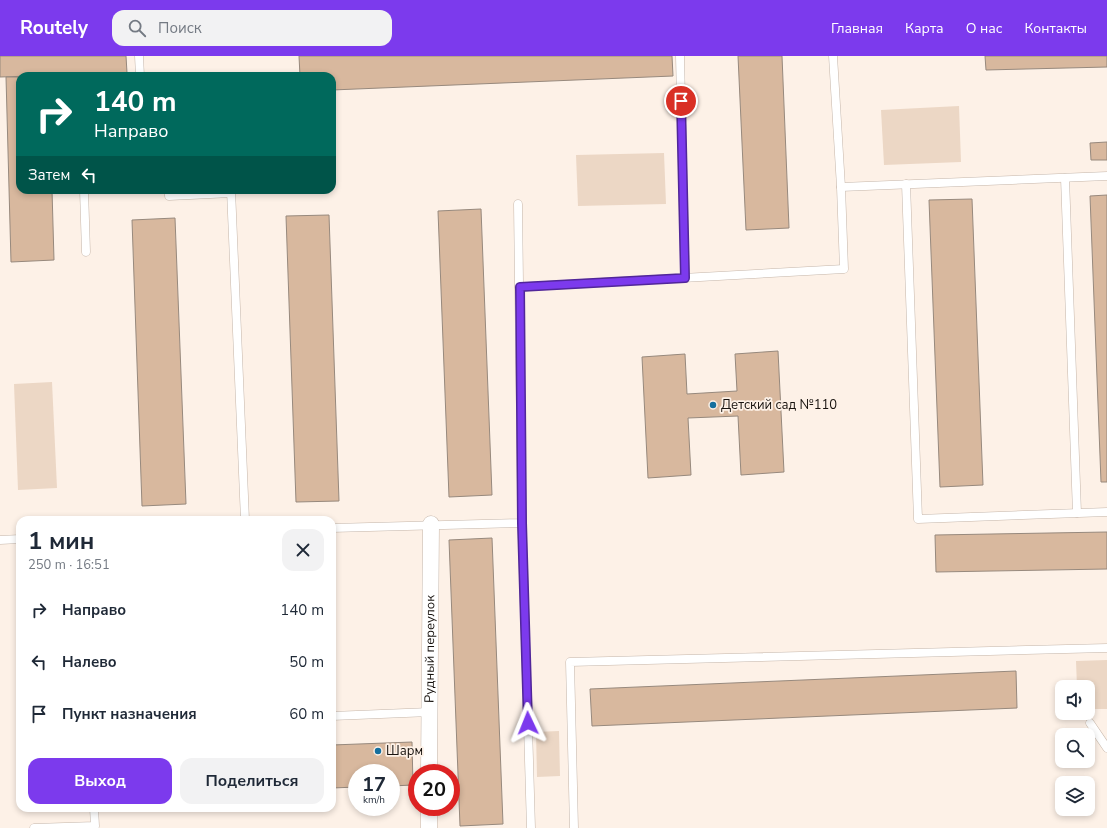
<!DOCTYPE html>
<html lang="ru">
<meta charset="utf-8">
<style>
body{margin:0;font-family:"Nunito Sans",sans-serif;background:#f2f2f3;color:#1f2937;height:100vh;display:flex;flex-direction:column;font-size:15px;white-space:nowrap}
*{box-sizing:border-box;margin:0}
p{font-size:13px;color:#747a83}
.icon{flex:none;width:22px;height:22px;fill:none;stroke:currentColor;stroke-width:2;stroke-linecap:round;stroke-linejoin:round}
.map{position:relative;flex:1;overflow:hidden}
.drawer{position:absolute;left:16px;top:460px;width:320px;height:296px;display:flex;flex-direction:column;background:#fff;border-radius:12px;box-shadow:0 2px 6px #0003}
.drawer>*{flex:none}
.banner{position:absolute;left:16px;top:16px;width:320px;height:122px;border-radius:12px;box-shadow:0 2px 6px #0003;background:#00695c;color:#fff;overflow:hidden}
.controls{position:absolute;left:1055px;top:624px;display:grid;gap:8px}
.controls a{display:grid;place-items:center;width:40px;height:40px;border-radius:8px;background:#fff;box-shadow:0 2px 6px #0003;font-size:20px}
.speed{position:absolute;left:348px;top:708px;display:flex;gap:8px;font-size:20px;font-weight:700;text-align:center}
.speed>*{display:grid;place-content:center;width:52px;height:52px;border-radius:50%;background:#fff;box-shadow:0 2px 6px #0003;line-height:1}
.speed small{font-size:10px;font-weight:400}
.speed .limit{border:6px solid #d22;background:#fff;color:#111}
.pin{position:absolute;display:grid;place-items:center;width:34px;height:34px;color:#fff;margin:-17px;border:2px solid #fff;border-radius:50%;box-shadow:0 1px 4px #0007}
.me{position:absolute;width:44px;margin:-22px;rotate:358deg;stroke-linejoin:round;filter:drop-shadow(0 0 3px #0008)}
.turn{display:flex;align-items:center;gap:14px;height:84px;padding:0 12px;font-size:18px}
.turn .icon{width:52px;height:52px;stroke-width:2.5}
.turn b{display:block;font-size:28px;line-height:34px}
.then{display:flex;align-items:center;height:38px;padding:0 12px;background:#0003;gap:8px;font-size:15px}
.round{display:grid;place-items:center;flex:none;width:42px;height:42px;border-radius:12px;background:#f2f2f3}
.overview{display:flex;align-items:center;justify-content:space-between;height:68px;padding:0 12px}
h1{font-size:24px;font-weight:700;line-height:30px}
.cta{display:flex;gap:8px;margin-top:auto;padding:8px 12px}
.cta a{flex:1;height:46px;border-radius:12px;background:#7c3aed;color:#fff;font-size:16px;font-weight:700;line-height:46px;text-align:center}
.cta a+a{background:#f2f2f3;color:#1f2937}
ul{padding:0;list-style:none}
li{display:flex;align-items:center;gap:12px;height:52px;padding:0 12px}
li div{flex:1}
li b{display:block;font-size:15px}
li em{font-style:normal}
header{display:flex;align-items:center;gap:24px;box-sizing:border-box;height:56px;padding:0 20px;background:#7c3aed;color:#fff}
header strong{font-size:19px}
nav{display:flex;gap:22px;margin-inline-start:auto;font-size:14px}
.search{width:280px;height:36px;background:#f2f2f3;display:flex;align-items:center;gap:10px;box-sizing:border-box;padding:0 14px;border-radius:12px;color:#747a83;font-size:15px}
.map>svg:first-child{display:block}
.green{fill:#ecd7c5}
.building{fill:#d8b89e;stroke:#97897d}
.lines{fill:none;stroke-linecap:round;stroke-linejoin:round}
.service-casing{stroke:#c5b6aa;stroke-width:9}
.minor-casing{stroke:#c5b6aa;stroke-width:17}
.service{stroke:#fff;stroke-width:8}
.minor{stroke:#fff;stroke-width:16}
.route-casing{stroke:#51269a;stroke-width:10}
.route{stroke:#7c3aed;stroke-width:7}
.poi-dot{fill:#146f9e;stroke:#fdf1e7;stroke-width:1.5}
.labels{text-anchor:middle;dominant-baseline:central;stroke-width:3.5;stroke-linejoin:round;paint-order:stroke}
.poi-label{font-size:13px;fill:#17120e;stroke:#fdf1e7;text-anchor:start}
.street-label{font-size:13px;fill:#17120e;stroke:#fdf1e7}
</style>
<header>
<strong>Routely</strong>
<div class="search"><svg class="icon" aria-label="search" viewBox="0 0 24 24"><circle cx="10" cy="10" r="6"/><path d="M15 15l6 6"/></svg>Поиск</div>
<nav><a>Главная</a><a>Карта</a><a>О нас</a><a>Контакты</a></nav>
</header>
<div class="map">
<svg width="1107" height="772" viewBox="0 0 1107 772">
<rect width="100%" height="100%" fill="#fdf1e7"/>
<g class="green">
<polygon points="959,50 961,106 884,109 881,54"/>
<polygon points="664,97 666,148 578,150 576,99"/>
<polygon points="52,326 57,432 18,434 14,328"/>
<polygon points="1107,604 1107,653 1088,653 1088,631 1077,631 1076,605"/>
<polygon points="559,675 560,720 537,721 536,676"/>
</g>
<g class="building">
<polygon points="0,0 126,0 127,17 0,21"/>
<polygon points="299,0 672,0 673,20 332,34 332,20 300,20"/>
<polygon points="738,0 782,0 789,172 746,174"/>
<polygon points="985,0 1107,0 1107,11 986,14"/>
<polygon points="6,21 20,21 20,134 52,134 54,204 11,206"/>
<polygon points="1107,86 1107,104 1091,104 1090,87"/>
<polygon points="1107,139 1107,426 1101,426 1090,140"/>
<polygon points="972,143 983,429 940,431 929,144"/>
<polygon points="481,153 492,439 449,441 438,155"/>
<polygon points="329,159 339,445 296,446 286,160"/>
<polygon points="175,162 186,448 142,450 132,164"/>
<polygon points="778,295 784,416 741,419 738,360 688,362 691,419 648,422 642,301 685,298 687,338 737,335 735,298"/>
<polygon points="1107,476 1107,513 936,516 935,479"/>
<polygon points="492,482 503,768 460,770 449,484"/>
<polygon points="1016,615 1017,652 592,670 590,633"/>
<polygon points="412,686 413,729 391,730 391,717 357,717 357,731 332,732 332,689"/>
</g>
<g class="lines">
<g class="service-casing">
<g id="service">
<polyline points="139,0 140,20"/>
<polyline points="680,0 685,221"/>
<polyline points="1065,122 1077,457"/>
<polyline points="906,128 918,463 1107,456"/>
<polyline points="841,131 1107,120"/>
<polyline points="84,134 86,196"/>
<polyline points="169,134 169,140 231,137"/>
<polyline points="231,134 245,464"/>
<polyline points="519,231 844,213 841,131 833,0"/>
<polyline points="522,467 531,772"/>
<polyline points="332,472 522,467 518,148"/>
<polyline points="0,484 20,483"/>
<polyline points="332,660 430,656"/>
<polyline points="1090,667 1107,692"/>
<polyline points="34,772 95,770 94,752"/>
<polyline points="574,772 570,606 1107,592"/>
</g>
</g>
<g class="minor-casing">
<g id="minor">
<path id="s1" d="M429,717l2,-249"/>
<polyline points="429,772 429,751"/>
</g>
</g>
<use href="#service" class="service"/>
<use href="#minor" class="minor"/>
</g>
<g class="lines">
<g class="route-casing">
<polyline id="route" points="528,667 522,467 520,231 685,222 681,45"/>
</g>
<use href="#route" class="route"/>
</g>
<g class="poi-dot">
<circle cx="713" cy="349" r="4"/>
<circle cx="378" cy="695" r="4"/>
</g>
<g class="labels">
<g class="poi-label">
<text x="721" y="349">Детский сад №110</text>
<text x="386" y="695">Шарм</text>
</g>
<g class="street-label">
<text stroke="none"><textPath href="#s1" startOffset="124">Рудный переулок</textPath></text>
</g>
</g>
</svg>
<div class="controls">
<a><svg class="icon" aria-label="sound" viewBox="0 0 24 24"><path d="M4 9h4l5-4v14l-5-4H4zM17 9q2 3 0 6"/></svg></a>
<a><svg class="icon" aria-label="search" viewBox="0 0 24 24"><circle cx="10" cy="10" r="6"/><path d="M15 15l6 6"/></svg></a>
<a><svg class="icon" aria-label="layers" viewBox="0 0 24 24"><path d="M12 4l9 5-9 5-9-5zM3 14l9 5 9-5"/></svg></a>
</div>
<div class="speed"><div>17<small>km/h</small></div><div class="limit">20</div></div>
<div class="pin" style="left:681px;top:45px;background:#d93025"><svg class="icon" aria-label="arrive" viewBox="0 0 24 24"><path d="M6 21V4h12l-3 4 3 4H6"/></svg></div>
<svg class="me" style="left:528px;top:667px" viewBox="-20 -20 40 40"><path d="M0-17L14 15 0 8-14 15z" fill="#7c3aed" stroke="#fff" stroke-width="4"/></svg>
<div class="banner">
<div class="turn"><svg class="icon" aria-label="right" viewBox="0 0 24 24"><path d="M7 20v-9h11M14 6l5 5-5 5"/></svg><div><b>140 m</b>Направо</div></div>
<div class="then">Затем<svg class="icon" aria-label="left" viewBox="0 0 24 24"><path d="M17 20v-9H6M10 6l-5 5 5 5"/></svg></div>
</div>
<section class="drawer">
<div class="overview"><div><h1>1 мин</h1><p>250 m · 16:51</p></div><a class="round"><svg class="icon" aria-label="close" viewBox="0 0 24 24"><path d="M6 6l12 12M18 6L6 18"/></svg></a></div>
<ul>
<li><svg class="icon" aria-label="right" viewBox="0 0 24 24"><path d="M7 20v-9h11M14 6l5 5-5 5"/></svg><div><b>Направо</b></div><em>140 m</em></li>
<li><svg class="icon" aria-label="left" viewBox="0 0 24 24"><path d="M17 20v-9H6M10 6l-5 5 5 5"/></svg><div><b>Налево</b></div><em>50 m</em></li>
<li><svg class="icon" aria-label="arrive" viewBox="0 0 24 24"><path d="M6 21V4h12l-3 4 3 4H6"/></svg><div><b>Пункт назначения</b></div><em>60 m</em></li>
</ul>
<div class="cta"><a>Выход</a><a>Поделиться</a></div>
</section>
</div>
